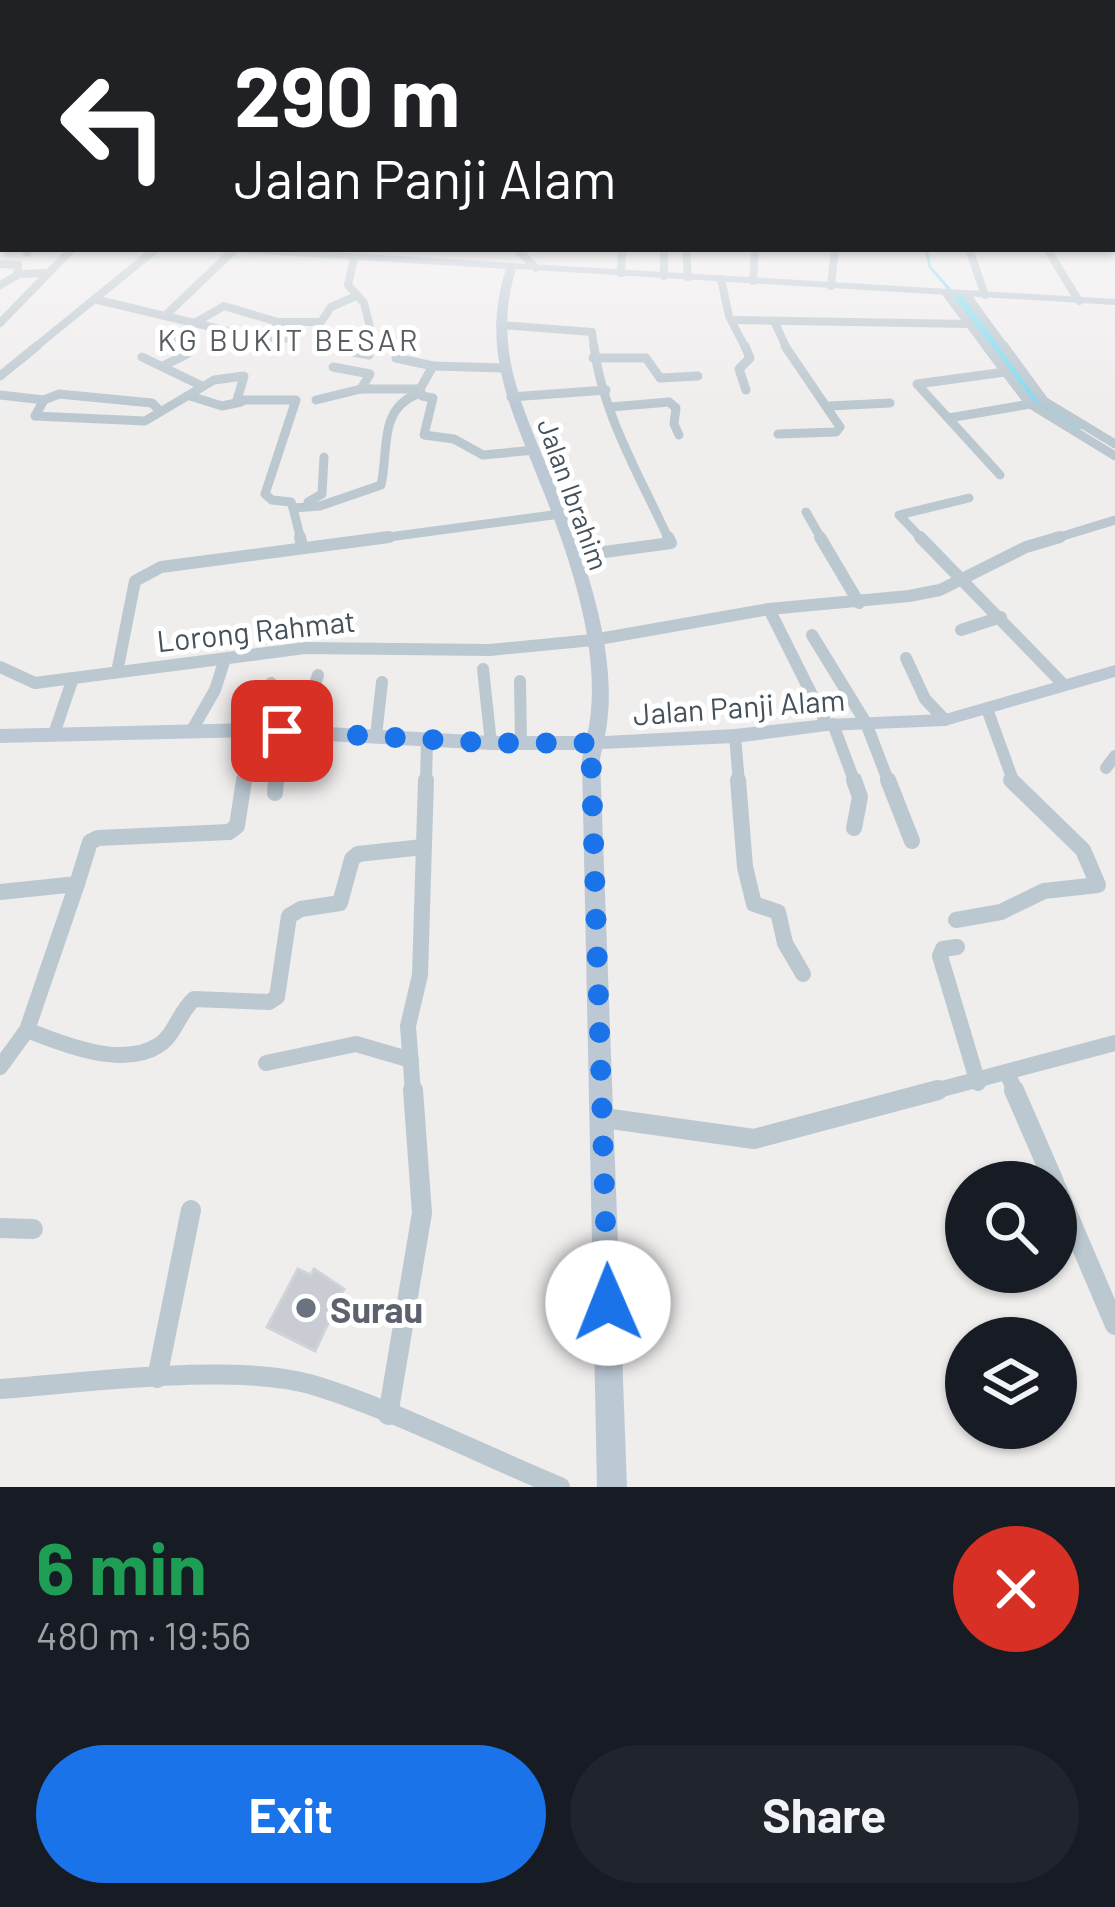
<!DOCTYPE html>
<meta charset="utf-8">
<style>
body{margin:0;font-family:Barlow,sans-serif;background:#20242c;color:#f1f3f6;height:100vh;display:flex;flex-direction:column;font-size:45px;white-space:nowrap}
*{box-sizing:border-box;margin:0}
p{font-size:39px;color:#9ea1a6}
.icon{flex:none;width:66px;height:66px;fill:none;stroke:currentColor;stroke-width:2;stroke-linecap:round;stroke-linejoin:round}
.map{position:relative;height:1487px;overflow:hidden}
.side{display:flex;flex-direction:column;background:#171b24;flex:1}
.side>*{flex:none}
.banner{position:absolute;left:0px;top:0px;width:1116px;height:252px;box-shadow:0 3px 9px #0004;background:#202124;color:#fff;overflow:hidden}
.buttons{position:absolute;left:945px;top:1161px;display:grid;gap:24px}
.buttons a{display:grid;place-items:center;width:132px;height:132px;border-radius:50%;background:#171b24;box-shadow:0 3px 9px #0004;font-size:60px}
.pin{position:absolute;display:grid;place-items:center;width:102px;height:102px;color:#fff;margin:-51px;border-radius:24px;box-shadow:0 6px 18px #0006}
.me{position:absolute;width:132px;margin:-66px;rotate:359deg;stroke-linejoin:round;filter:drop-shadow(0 0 9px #0008)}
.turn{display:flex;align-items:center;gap:42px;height:252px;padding:0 36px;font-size:54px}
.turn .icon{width:156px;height:156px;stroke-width:2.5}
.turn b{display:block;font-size:84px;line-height:102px}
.round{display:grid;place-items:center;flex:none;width:126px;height:126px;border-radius:63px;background:#20242c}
.headline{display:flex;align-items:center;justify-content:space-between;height:204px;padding:0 36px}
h1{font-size:72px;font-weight:700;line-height:90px;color:#1e9e55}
.action{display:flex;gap:24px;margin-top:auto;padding:24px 36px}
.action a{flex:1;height:138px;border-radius:72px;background:#1a73e8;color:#fff;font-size:48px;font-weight:700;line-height:138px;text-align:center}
.action a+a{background:#20242c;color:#f1f3f6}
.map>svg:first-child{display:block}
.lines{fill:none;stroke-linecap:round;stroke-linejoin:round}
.stream{stroke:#83daef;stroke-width:3}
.river{fill:#83daef;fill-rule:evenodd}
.building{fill:#c9ccd2;stroke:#d0d3d9;stroke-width:3}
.highway-casing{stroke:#6d8baa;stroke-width:4}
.street-far4{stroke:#bcc8d0;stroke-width:8}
.street-far3{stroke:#bcc8d0;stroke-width:9}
.street-far2{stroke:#bcc8d0;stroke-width:12}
.street-far1{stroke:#bcc8d0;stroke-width:16}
.street{stroke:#bcc8d0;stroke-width:20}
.secondary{fill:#bcc9d5;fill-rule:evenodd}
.highway{fill:#82a0be;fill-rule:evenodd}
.route{stroke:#1a73e8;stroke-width:21;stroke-dasharray:0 37.8}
.worship-dot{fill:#6b7280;stroke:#fff;stroke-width:4.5}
.labels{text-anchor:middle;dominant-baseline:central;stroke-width:10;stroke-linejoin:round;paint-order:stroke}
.far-street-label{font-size:27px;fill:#44515b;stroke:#fff}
.far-quarter-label{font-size:30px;letter-spacing:3px;fill:#595d62;stroke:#fff}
.street-label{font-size:30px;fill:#44515b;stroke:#fff}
.near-worship-label{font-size:36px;font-weight:bold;fill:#5b616d;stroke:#fff;text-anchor:start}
</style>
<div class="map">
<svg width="1115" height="1487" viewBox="0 0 1115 1487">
<rect width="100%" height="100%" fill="#f0eded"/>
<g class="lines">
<polyline class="stream" points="926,249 930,267 950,290"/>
<path class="river" d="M953,293h8l79,102 42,28v6c-42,2 -104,-97 -129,-130z"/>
</g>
<polygon class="building" points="298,1269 311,1275 314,1269 344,1289 315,1351 267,1327"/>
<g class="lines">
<g class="highway-casing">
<g id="highway">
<polygon points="1115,204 1115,213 1113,214 1113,205"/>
<polygon points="1113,231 1115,232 1115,241 1113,240"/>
</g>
</g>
<g class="street-far4">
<polyline points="517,249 536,268"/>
<polyline points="664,249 664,276"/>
<polyline points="686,249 688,277"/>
<polyline points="969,249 985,295"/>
<polyline points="1047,249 1079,301"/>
<polyline points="27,253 31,249"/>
<polyline points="354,258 348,285 364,303 370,327 355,349"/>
<polyline points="0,264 18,265 17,275"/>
<polyline points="621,273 622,249"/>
<polyline points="721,279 729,316 746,349"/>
<polyline points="753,281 755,249"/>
<polyline points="0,285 19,274 45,273"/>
<polyline points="831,286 835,249"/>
<polyline points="946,293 988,349"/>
<polyline points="966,294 1006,349"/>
<polyline points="98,300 253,337 295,339"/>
<polyline points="168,313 235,249"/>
<polyline points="735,320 970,324"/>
<polyline points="774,321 787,349"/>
<polyline points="278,322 321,322 331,307 356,296"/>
<polyline points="0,323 72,249"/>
<polyline points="500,325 592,332 594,349"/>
<polyline points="364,337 398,341 397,349"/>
<polyline points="33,349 156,249"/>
<polyline points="181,349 169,338 224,306 278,322 270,338"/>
</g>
<g class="street-far3">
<polyline points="357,346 353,352 369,355"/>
<polyline points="397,346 396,358 433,366"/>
<path d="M594,346c8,68 47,132 75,194"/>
<polyline points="745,346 750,358 739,369 746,390"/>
<polyline points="986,346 1030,404 1115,456"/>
<polyline points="1004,346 1044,401 1115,444"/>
<polyline points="142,357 200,385"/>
<polyline points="593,358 646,358 660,378 698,376"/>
<polyline points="163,366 187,354 178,346"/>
<polyline points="333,367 370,374 361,389 420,389 422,396 433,398 424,435 454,439 483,455 535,450"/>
<polyline points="0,376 37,346"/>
<polyline points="420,389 433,366 504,368"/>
<polyline points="0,395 44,400 35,416 145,421 214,380 244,376 237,400 296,400 265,494 272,500 291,502 293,508"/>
<polyline points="190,396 222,406 241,402"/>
<polyline points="511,397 606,390"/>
<polyline points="44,400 59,394 152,403 158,409"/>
<polyline points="316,400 361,389"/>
<polyline points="829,406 890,403"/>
<polyline points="611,407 669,402 676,408 674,424 679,435"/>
<polyline points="949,418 1030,404"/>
<polyline points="778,434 836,432 840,427 785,346"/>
<polyline points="1000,475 917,384 1005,372"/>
<polyline points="308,502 322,494 324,457"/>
<polyline points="806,512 822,540"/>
<path d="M301,540l-8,-32 27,-2 61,-21c8,-35 -3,-75 36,-91"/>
<polyline points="366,540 560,514"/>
<polyline points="923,540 899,515 969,498"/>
<polyline points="1050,540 1115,520"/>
</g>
<g class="street-far2">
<polyline points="300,537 302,546"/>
<polyline points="820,537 859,603"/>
<polyline points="920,537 1062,683"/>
<polyline points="575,556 671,543 668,537"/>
<polyline points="769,609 827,725"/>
<polyline points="961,630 1001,617"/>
<polyline points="812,635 866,723 889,783"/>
<polyline points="906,658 925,699 945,720"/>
<polyline points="0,667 35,683 305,648 490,650 593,640 769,609 909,596 940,590 1026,547 1060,537"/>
<polyline points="483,669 491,743"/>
<polyline points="117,672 135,581 161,567 389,537"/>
<polyline points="520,681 521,743"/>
<polyline points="987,709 1014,783"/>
<polyline points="833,724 855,783"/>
<polyline points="192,730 215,690 225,659"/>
<polyline points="264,730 271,683"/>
<polyline points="299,732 318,675"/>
<polyline points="54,734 73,678"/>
<polyline points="376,736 382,682"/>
<polyline points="735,736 739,783"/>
<polyline points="1106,768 1115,756"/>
<polyline points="244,783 252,730"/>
<polyline points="276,783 282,731"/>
<polyline points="426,783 427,739"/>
</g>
<g class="street-far1">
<polyline points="738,780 745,867 754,904 778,912 785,943 803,974"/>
<polyline points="854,780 860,797 854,828"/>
<polyline points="888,780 912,841"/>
<polyline points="275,793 276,780"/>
<polyline points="0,892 77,884 90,842 98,838 229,832 237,826 244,780"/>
<polyline points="956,920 1001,912 1044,891 1098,885 1083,850 1011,780"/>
<polyline points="957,947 943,949 940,956 978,1083"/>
<path d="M27,1030c35,14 96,39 132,15 16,-10 20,-33 35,-46l75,3 8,-5 12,-81 12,-7 39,-6 12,-44 6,-5 65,-7"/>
<polyline points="266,1063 356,1044 411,1060"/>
<polyline points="0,1067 27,1030 77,884"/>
<polyline points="1008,1075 1016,1093"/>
<polyline points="413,1093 408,1026 420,975 426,780"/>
<polyline points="927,1093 1115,1043"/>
</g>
<g class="street">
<polyline points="1014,1090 1054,1182"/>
<polyline points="604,1118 754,1139 938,1090"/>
<polyline points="1056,1187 1115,1325"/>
<polyline points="0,1228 33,1229"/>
<polyline points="157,1378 191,1210"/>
<path d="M0,1389c83,-6 237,-27 313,-4 79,24 169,70 247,102"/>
<polyline points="388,1415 422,1213 413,1090"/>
</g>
<g class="secondary">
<polygon points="1115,199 1115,205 1113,206 1113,200"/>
<polygon points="0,229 3,230 3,236 0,235"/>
<path d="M226,249h54l835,50v6l-599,-36c-25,80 8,141 38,214 30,73 67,173 51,253l130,-7 92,-10 118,-5 170,-49v12l-170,49 -118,5 -92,12 -133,6 -2,10 27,728h-30l-15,-728 2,-9h-93l-239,-13 -252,6v-14l252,-6 239,13h96c18,-79 -17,-179 -47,-253 -29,-74 -60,-134 -34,-214l-275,-17z"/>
</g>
<use href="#highway" class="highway"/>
</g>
<linearGradient id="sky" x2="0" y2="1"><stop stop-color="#7fc3eb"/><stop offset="0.49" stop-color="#f8f7f7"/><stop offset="1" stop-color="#f8f7f7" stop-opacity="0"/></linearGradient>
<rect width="1115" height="406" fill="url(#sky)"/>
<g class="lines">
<polyline class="route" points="282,731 491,743 596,743 591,759 608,1303"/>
</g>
<circle class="worship-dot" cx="306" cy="1308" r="12"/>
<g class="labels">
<g class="far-street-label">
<text transform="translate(574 494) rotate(70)">Jalan Ibrahim</text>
</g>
<g class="far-quarter-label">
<text x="289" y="339">KG BUKIT BESAR</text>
</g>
<g class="street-label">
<text transform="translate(256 630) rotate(-6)">Lorong Rahmat</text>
<text transform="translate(739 706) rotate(-4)">Jalan Panji Alam</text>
</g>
<g class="near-worship-label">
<text x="330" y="1308">Surau</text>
</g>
</g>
</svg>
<div class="buttons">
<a><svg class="icon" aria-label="search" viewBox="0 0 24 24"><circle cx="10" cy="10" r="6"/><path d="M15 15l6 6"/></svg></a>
<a><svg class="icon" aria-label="layers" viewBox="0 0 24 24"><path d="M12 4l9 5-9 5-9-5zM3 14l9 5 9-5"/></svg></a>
</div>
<div class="pin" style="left:282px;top:731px;background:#d93025"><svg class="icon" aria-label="arrive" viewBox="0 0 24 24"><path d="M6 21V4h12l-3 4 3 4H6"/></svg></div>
<svg class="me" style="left:608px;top:1303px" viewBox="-20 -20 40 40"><circle r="19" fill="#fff"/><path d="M0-13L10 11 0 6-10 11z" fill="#1a73e8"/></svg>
<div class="banner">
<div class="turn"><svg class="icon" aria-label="left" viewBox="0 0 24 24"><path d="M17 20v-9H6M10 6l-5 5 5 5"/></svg><div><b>290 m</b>Jalan Panji Alam</div></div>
</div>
</div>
<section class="side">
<div class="headline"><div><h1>6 min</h1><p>480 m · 19:56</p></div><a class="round" style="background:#d93025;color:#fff"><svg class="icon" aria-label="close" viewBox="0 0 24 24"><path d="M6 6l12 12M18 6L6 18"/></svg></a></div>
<div class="action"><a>Exit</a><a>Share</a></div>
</section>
